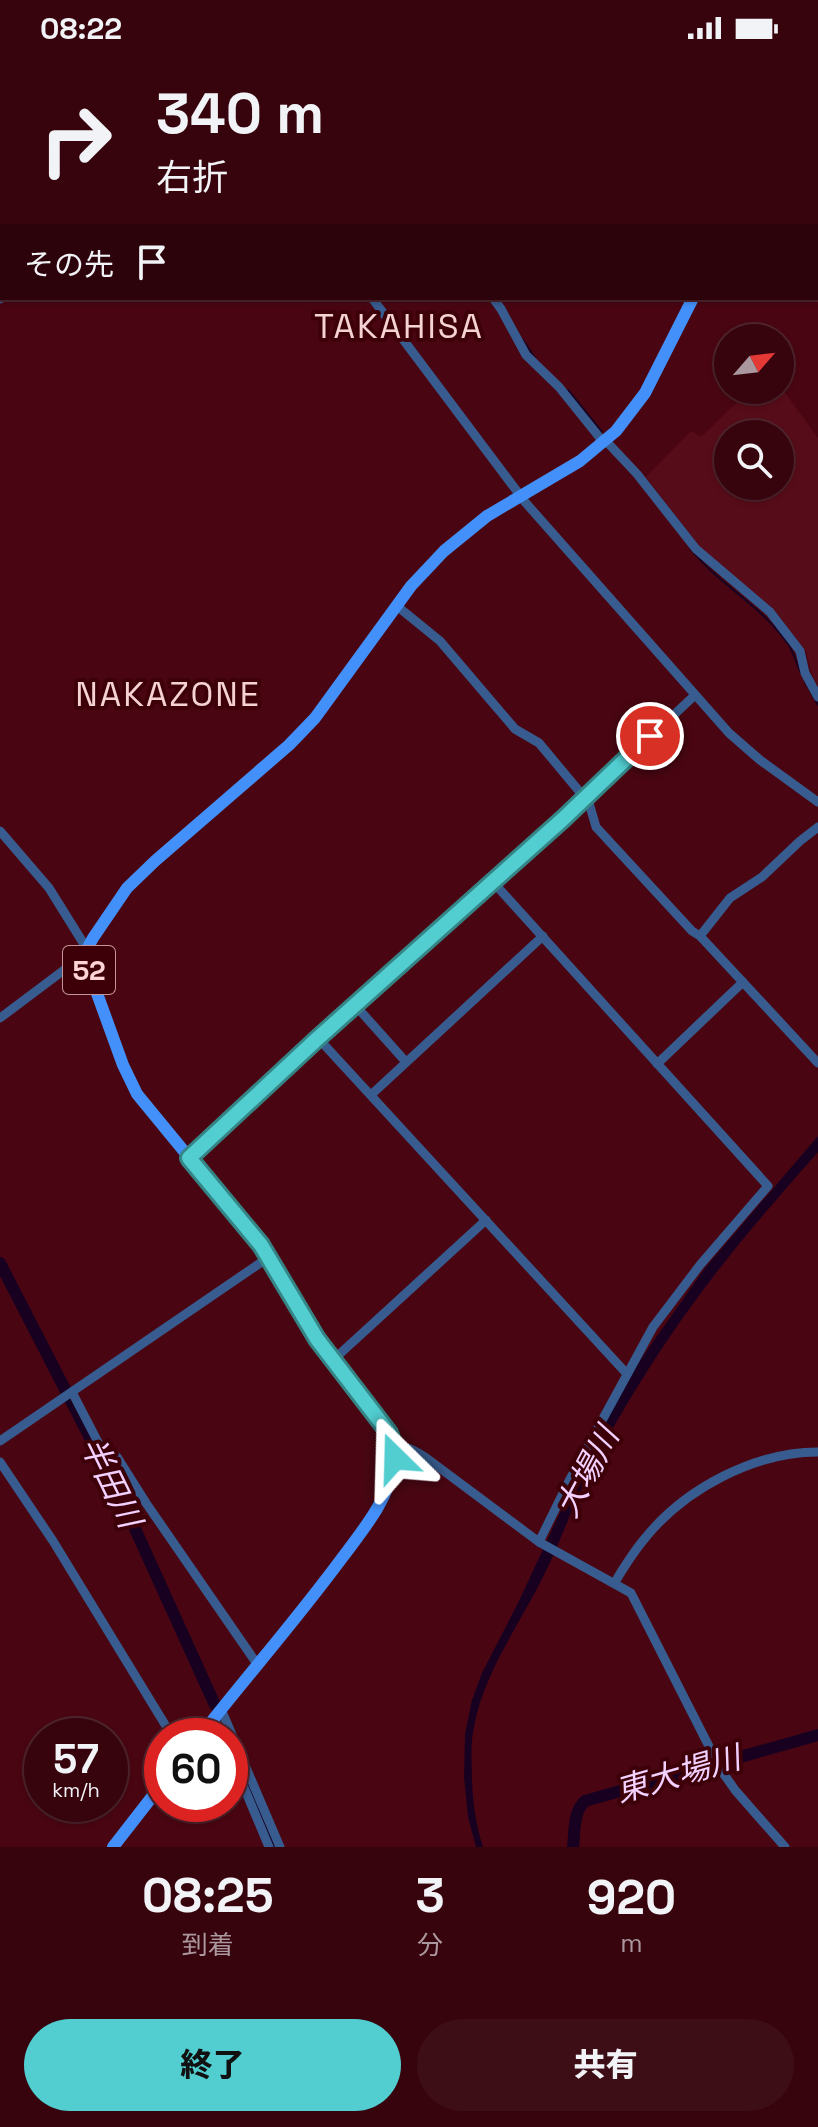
<!DOCTYPE html>
<html lang="ja">
<meta charset="utf-8">
<style>
body{margin:0;font-family:"Space Grotesk","Noto Sans JP",sans-serif;background:#3e0e17;color:#f1f3f6;height:100vh;display:flex;flex-direction:column;font-size:30px;white-space:nowrap}
*{box-sizing:border-box;margin:0}
p{font-size:26px;color:#aa989e}
.icon{flex:none;width:44px;height:44px;fill:none;stroke:currentColor;stroke-width:2;stroke-linecap:round;stroke-linejoin:round}
.map{position:relative;height:1791px;overflow:hidden}
.side{display:flex;flex-direction:column;background:#37040e;flex:1}
.side>*{flex:none}
.banner{position:absolute;left:0px;top:0px;width:818px;height:244px;box-shadow:0 2px 6px #0004,0 0 0 2px #51252e;background:#37040e;color:#f1f3f6;overflow:hidden}
.needle{width:52px;rotate:62deg}
.tools{position:absolute;left:714px;top:268px;display:grid;gap:16px}
.tools a{display:grid;place-items:center;width:80px;height:80px;border-radius:50%;background:#37040e;box-shadow:0 2px 6px #0004,0 0 0 2px #51252e;font-size:40px}
.speed{position:absolute;left:24px;top:1662px;display:flex;gap:16px;font-size:40px;font-weight:700;text-align:center}
.speed>*{display:grid;place-content:center;width:104px;height:104px;border-radius:50%;background:#37040e;box-shadow:0 2px 6px #0004,0 0 0 2px #51252e;line-height:1}
.speed small{font-size:20px;font-weight:400}
.speed .limit{border:12px solid #d22;background:#fff;color:#111}
.pin{position:absolute;display:grid;place-items:center;width:68px;height:68px;color:#fff;margin:-34px;border:4px solid #fff;border-radius:50%;box-shadow:0 2px 8px #0007}
.me{position:absolute;width:88px;margin:-44px;rotate:338deg;stroke-linejoin:round;filter:drop-shadow(0 0 6px #0008)}
.turn{display:flex;align-items:center;gap:28px;height:168px;padding:0 24px;font-size:36px}
.turn .icon{width:104px;height:104px;stroke-width:2.5}
.turn b{display:block;font-size:56px;line-height:68px}
.then{display:flex;align-items:center;height:76px;padding:0 24px;background:#0003;gap:16px;font-size:30px}
.eta{display:flex;justify-content:space-evenly;align-items:center;height:136px;text-align:center}
.eta b{font-size:48px;font-weight:800;line-height:56px}
.action{display:flex;gap:16px;margin-top:auto;padding:16px 24px}
.action a{flex:1;height:92px;border-radius:48px;background:#52cdd0;color:#111;font-size:32px;font-weight:800;line-height:92px;text-align:center}
.action a+a{background:#3e0e17;color:#f1f3f6}
.status{display:flex;justify-content:space-between;align-items:center;height:56px;padding:0 40px;background:#37040e;direction:ltr}
.status svg{height:22px;fill:currentColor}
.map>svg:first-child{display:block}
.built{fill:#570c19;fill-rule:evenodd}
.water{fill:#180021}
.lines{fill:none;stroke-linecap:round;stroke-linejoin:round}
.stream{stroke:#180021;stroke-width:2}
.river{stroke:#180021;stroke-width:12}
.minor{stroke:#385c8f;stroke-width:9}
.major{stroke:#4490fa;stroke-width:12}
.route-casing{stroke:#358587;stroke-width:20}
.route{stroke:#52cdd0;stroke-width:14}
.labels{text-anchor:middle;dominant-baseline:central;stroke-width:8;stroke-linejoin:round;paint-order:stroke}
.shield{fill:#3d0009;stroke:#c59498;stroke-width:2}
.shield-label{font-size:28px;font-weight:bold;fill:#ffd4d5}
.water-label{font-size:32px;font-style:italic;fill:#f3d1ff;stroke:#3d0009}
.quarter-label{font-size:34px;letter-spacing:2px;fill:#f5d2d3;stroke:#3d0009}
</style>
<div class="status"><b>08:22</b><svg viewBox="0 0 49 12"><path d="M0 12V9h3v3zM5 12V6h3v6zM10 12V3h3v9zM15 12V0h3v12zM26 1h20v11H26zM47 4h2v5h-2z"/></svg></div>
<div class="map">
<svg width="818" height="1791" viewBox="0 0 818 1791">
<rect width="100%" height="100%" fill="#490612"/>
<path class="built" d="M780,330l38,52v248l-6,-11 -6,-24 -33,-43 -26,-20 -47,-41 -54,-70 45,-46 10,6 49,-47h30zM728,378h52v52h-52z"/>
<path class="water" d="M818,1080v16c-41,47 -83,94 -120,145 -40,54 -78,115 -109,176 -16,32 -28,67 -44,100 -24,50 -61,98 -71,154 -4,17 -2,37 -2,54 1,23 4,44 11,66h-7l-8,-30 -4,-40 1,-43 7,-34 10,-27 36,-70 80,-172 38,-65 69,-98z"/>
<g class="lines">
<g class="stream">
<polyline points="523,284 535,302"/>
<polyline points="568,334 602,376"/>
<path d="M690,492c28,36 71,57 98,96 6,8 8,19 13,29"/>
<polyline points="805,626 818,649"/>
</g>
<g class="river">
<polyline points="0,1207 122,1444 215,1649"/>
<polyline points="230,1686 274,1791"/>
<path d="M573,1791c2,-16 0,-35 12,-46l233,-66"/>
</g>
<g class="minor">
<polyline points="187,0 189,2"/>
<polyline points="712,0 713,2"/>
<polyline points="816,27 818,29"/>
<polyline points="816,113 818,111"/>
<polyline points="0,165 2,166"/>
<polyline points="816,191 818,194"/>
<polyline points="372,242 525,446 729,677 760,704 818,746"/>
<polyline points="493,242 501,253 526,299 559,331 604,387"/>
<polyline points="0,243 2,242"/>
<polyline points="606,385 637,418 696,493 770,556 800,595 805,617 818,641"/>
<polyline points="397,550 440,585 515,673 539,687 589,747 596,771 692,875 700,880 818,1007"/>
<polyline points="0,775 49,832 87,893"/>
<polyline points="493,826 768,1130 700,1209 653,1271 569,1425 539,1486"/>
<polyline points="700,880 730,842 762,821 800,785 818,771"/>
<polyline points="355,949 406,1006"/>
<polyline points="0,962 72,908 85,901"/>
<polyline points="318,982 627,1318"/>
<polyline points="657,1008 743,926"/>
<polyline points="372,1038 543,880"/>
<polyline points="189,1102 317,983 563,763 695,639"/>
<polyline points="332,1305 486,1164"/>
<polyline points="72,1336 100,1390 104,1394 117,1401 146,1447 257,1608"/>
<polyline points="0,1385 269,1201"/>
<path d="M394,1390c12,-1 21,5 31,11l114,85 92,51 90,177 14,20 50,57"/>
<polyline points="0,1406 53,1485 172,1680"/>
<path d="M615,1526c9,-15 19,-31 31,-45 40,-49 109,-85 172,-85"/>
<polyline points="221,1653 280,1791"/>
<polyline points="214,1661 222,1680"/>
<polyline points="230,1698 269,1791"/>
</g>
<g class="major">
<polyline points="765,2 765,0"/>
<path d="M200,1680c47,-60 97,-117 142,-178 21,-28 47,-59 53,-96 1,-10 -2,-20 -6,-29l-72,-94 -56,-94 -124,-151 -14,-29 -37,-102 1,-14 6,-11 34,-50 28,-27 134,-116 26,-27 96,-132 33,-35 43,-35 93,-55 36,-30 29,-38 48,-95"/>
<polyline points="113,1791 162,1728"/>
</g>
</g>
<g class="lines">
<g class="route-casing">
<polyline id="route" points="395,1402 394,1390 389,1377 317,1283 261,1189 189,1102 317,983 563,763 650,680"/>
</g>
<use href="#route" class="route"/>
</g>
<g class="labels">
<rect class="shield" x="63" y="890" width="52" height="48" rx="6"/>
<g class="shield-label">
<text x="89" y="914">52</text>
</g>
<g class="water-label">
<text transform="translate(587 1416) rotate(-62)">大場川</text>
<text transform="translate(111 1426) rotate(64)">半田川</text>
<text transform="translate(678 1718) rotate(-16)">東大場川</text>
</g>
<g class="quarter-label">
<text x="399" y="270">TAKAHISA</text>
<text x="168" y="638">NAKAZONE</text>
</g>
</g>
</svg>
<div class="tools">
<a><svg class="needle" viewBox="-14 -14 28 28"><path d="M0-13l5 13h-10z" fill="#e53935"/><path d="M0 13l5-13h-10z" fill="#aa989e"/></svg></a>
<a><svg class="icon" aria-label="search" viewBox="0 0 24 24"><circle cx="10" cy="10" r="6"/><path d="M15 15l6 6"/></svg></a>
</div>
<div class="speed"><div>57<small>km/h</small></div><div class="limit">60</div></div>
<div class="pin" style="left:650px;top:680px;background:#d93025"><svg class="icon" aria-label="arrive" viewBox="0 0 24 24"><path d="M6 21V4h12l-3 4 3 4H6"/></svg></div>
<svg class="me" style="left:395px;top:1402px" viewBox="-20 -20 40 40"><path d="M0-17L14 15 0 8-14 15z" fill="#52cdd0" stroke="#fff" stroke-width="4"/></svg>
<div class="banner">
<div class="turn"><svg class="icon" aria-label="right" viewBox="0 0 24 24"><path d="M7 20v-9h11M14 6l5 5-5 5"/></svg><div><b>340 m</b>右折</div></div>
<div class="then">その先<svg class="icon" aria-label="arrive" viewBox="0 0 24 24"><path d="M6 21V4h12l-3 4 3 4H6"/></svg></div>
</div>
</div>
<section class="side">
<div class="eta">
<div><b>08:25</b><p>到着</p></div>
<div><b>3</b><p>分</p></div>
<div><b>920</b><p>m</p></div>
</div>
<div class="action"><a>終了</a><a>共有</a></div>
</section>
